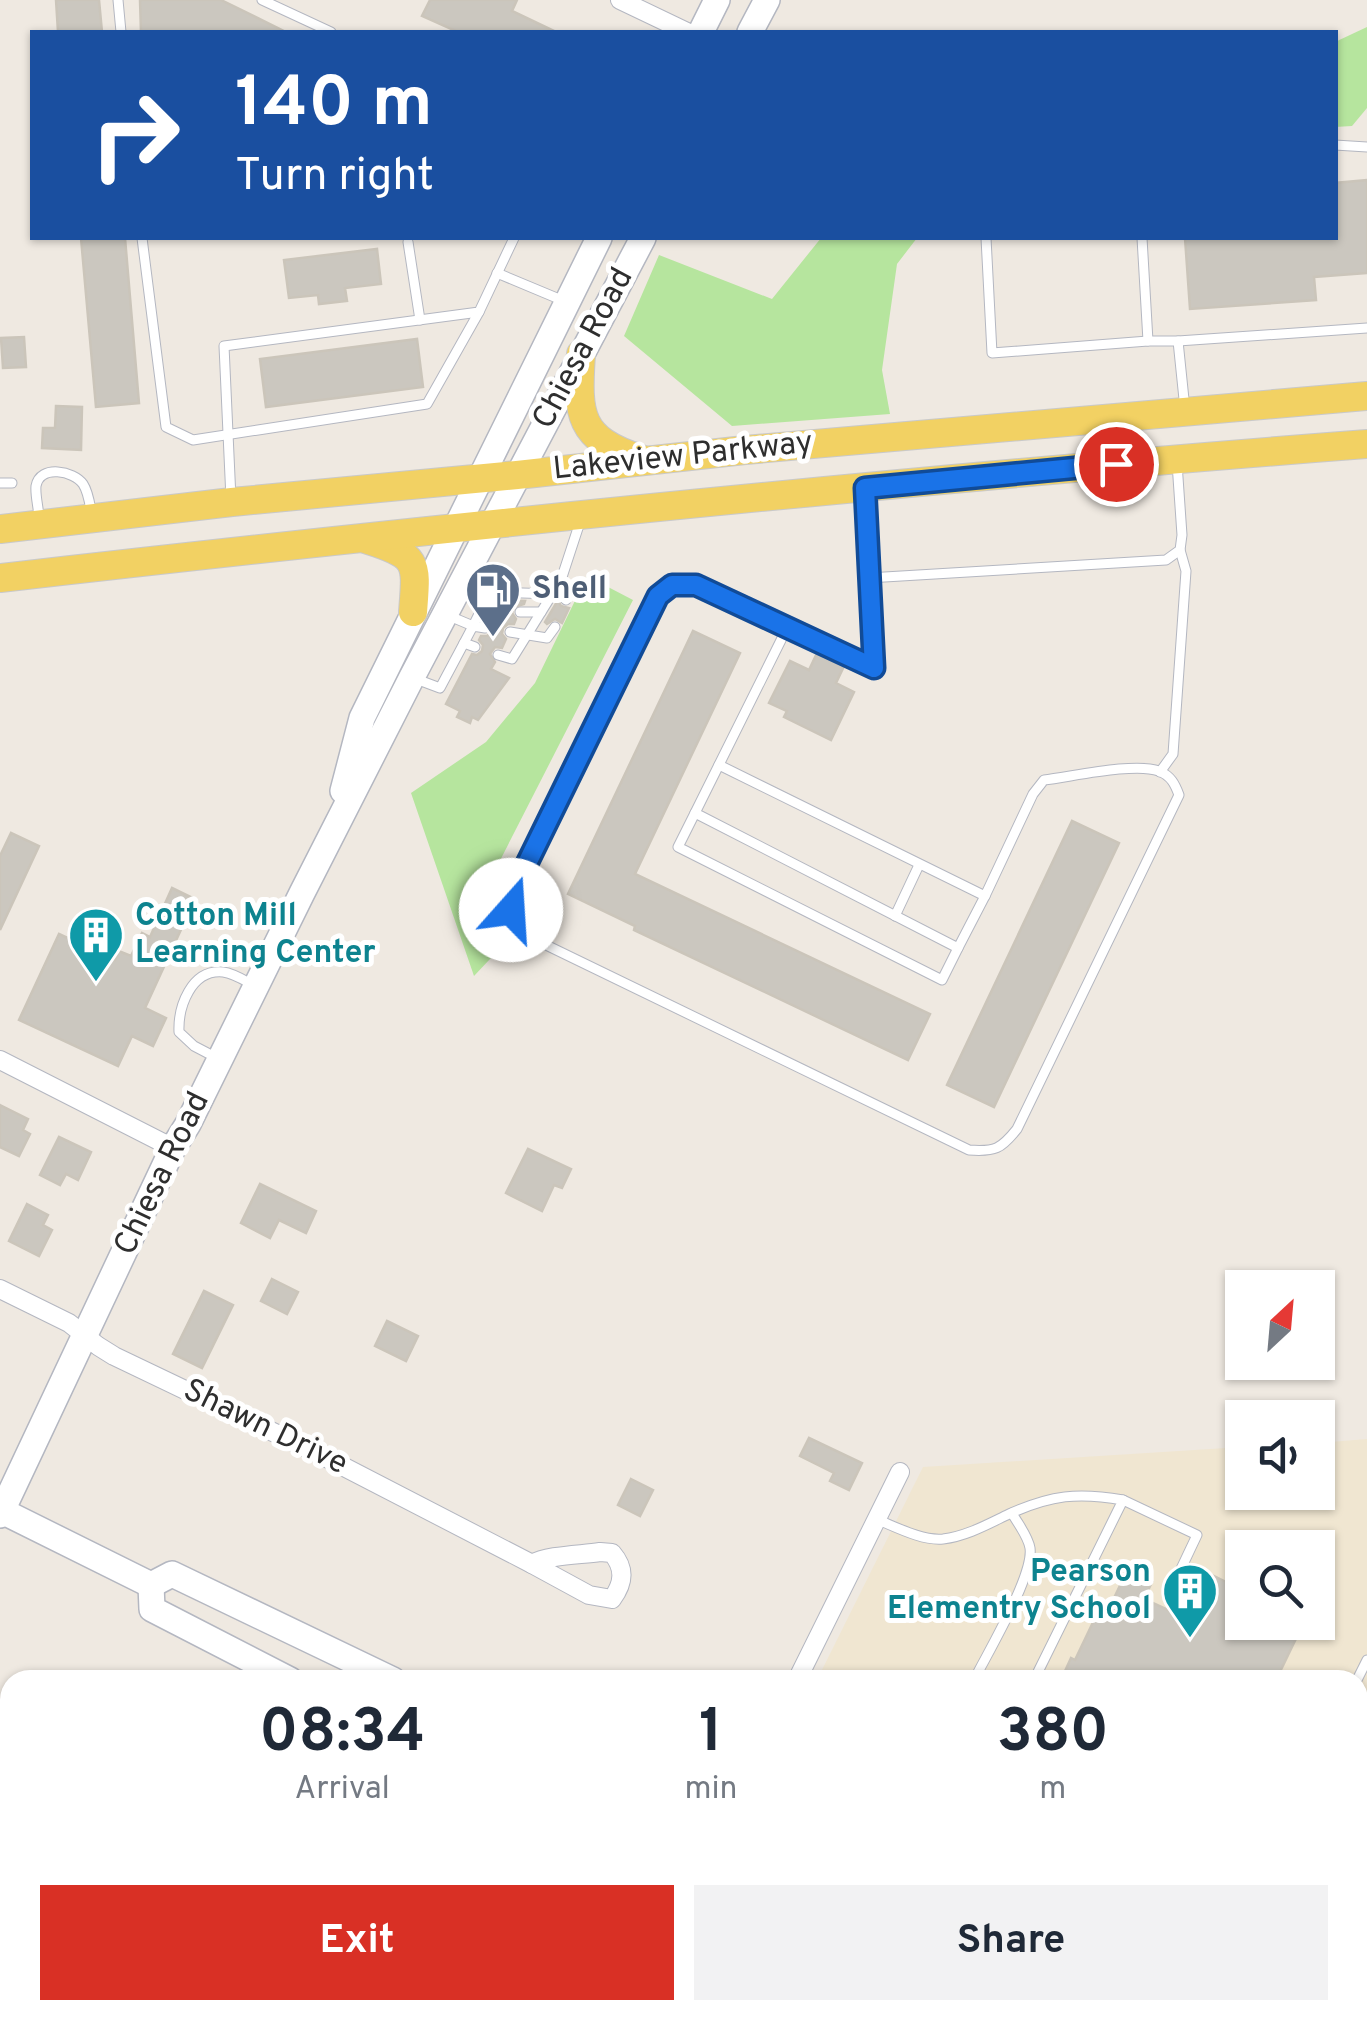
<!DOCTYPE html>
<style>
body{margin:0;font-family:Overpass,sans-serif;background:#f2f2f3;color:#1f2937;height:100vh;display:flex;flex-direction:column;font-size:38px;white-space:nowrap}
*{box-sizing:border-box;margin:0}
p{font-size:32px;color:#747a83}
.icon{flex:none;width:55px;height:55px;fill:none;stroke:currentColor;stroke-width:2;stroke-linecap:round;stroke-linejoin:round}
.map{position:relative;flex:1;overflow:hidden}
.panel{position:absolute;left:0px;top:1670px;width:1368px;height:350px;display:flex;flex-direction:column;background:#fff;border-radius:30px 30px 0 0;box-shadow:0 2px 8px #0004}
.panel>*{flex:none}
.banner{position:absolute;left:30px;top:30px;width:1308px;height:210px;border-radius:0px;box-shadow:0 2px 8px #0004;background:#1a4fa0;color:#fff;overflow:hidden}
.needle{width:65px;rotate:26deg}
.tools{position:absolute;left:1225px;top:1270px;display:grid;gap:20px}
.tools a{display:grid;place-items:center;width:110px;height:110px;border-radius:0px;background:#fff;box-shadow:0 2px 8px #0004;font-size:50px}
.pin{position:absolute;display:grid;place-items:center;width:85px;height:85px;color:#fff;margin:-42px;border:5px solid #fff;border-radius:50%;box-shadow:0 2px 10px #0007}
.me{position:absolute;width:110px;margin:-55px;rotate:19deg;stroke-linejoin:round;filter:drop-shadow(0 0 8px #0008)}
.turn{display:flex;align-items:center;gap:35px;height:210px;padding:0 40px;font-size:45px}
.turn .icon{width:130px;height:130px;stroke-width:2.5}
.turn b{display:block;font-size:70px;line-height:85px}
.eta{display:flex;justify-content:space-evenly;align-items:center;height:170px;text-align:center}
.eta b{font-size:60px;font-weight:700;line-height:70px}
.cta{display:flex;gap:20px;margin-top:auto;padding:20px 40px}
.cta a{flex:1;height:115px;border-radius:0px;background:#d93025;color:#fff;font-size:40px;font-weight:700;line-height:115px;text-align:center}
.cta a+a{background:#f2f2f3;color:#1f2937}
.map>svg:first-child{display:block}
.education{fill:#f0e6d1;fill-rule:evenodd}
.green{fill:#b6e59e}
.building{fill:#cbc7bf;stroke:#cbc5ba;stroke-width:2.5}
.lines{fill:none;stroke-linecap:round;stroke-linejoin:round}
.lane-casing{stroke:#b4b7c1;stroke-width:11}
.street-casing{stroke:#b4b7c1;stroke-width:20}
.secondary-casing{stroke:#b4b7c1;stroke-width:28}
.primary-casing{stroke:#c9c9c9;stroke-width:30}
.lane{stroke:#fff;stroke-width:9}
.street{stroke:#fff;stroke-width:18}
.secondary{stroke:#fff;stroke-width:25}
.primary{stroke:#f2d163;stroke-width:28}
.route-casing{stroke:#114b97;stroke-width:25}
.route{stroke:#1a73e8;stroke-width:18}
.labels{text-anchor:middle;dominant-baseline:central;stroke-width:10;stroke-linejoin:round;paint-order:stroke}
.street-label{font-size:32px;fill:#2e2e2e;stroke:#fff}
.service-label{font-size:32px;font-weight:bold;fill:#4e5e75;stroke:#fff;text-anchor:start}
.culture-label{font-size:32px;font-weight:bold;fill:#0d838f;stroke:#fff;text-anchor:start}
</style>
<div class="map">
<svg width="1367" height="2020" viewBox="0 0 1367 2020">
<rect width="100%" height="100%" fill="#efe9e1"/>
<path class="education" d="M1367,1439v581h-252l-20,-10h263v-330h-541l106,-213 319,-20v45h76v-49zM1242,1548h76v74h-76z"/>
<g class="green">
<polygon points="1367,27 1367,108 1352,126 1335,127 1335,42"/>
<polygon points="821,238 917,238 897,264 882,370 890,414 732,426 624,336 659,255 772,299"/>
<polygon points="587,576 633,600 488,884 506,942 474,976 411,793 486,742 535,683"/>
</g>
<g class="building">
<polygon points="56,0 99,0 102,32 58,32"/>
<polygon points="140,0 221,0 286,32 141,32"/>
<polygon points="430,0 517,0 512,11 556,32 458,32 422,16"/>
<polygon points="1367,180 1367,273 1314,277 1316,300 1190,309 1185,238 1335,238 1335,183"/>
<polygon points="81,238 125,238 139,403 96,407"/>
<polygon points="377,249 381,284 345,288 347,301 319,304 318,295 289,298 284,260"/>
<polygon points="24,337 26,367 3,368 1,338"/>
<polygon points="417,339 423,387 266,407 260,359"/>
<polygon points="56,406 82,407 81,450 42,448 43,428 55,428"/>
<polygon points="499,600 525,601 524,604 514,607 512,613 516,619 514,624 508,624 503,628 502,634 506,639 502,648 495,647 490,654 495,662 491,669 509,678 478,720 472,717 470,723 457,717 460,711 446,704 472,654 477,655 482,651 483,645 479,640 481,636 487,636 492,632 493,626 489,619 501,615 502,609 497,604"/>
<polygon points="558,600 561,606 569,608 562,623 555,619 547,624 545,622"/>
<polygon points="693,631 740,653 635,874 930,1014 908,1060 634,930 635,926 568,894"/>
<polygon points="818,651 845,664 836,683 854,692 831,740 784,717 787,711 769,703 790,661 809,670"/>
<polygon points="1072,821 1119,843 994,1107 947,1085"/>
<polygon points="11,833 39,846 0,930 0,856"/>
<polygon points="172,888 195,899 145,1008 166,1018 153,1046 132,1036 118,1066 19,1020 59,934 115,960 119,951 131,956 142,933 150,937"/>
<polygon points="0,1105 28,1119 23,1130 30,1134 19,1156 0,1147"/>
<polygon points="59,1137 91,1152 78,1180 66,1174 60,1185 40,1175"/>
<polygon points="528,1149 571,1169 562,1188 554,1185 542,1211 506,1193"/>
<polygon points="260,1184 316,1211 306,1233 279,1220 270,1238 241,1223"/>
<polygon points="27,1204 48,1215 43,1225 52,1230 39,1256 9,1241"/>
<polygon points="272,1279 298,1292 287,1314 261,1301"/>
<polygon points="204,1291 233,1305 202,1368 173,1354"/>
<polygon points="387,1321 418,1336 406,1361 375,1346"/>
<polygon points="809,1438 862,1463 849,1490 830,1481 834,1473 800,1456"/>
<polygon points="631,1479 653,1490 640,1516 618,1505"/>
<polygon points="1202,1570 1242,1590 1242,1622 1304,1622 1276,1680 1061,1680 1071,1658 1075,1660 1096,1616 1104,1619 1127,1571 1152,1582 1144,1599 1181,1616"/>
</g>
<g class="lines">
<g class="lane-casing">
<g id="lane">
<polyline points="118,0 121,32"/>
<polyline points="262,0 331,32"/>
<polyline points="1335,145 1367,147"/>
<polyline points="142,238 166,427 193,440 427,404 479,312"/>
<polyline points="986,238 992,353 1148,341"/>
<polyline points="1142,238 1148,341 1178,341 1185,409"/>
<polyline points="408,242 420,320"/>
<polyline points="497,273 564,301"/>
<polyline points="1178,341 1367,328"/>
<polyline points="0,483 12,483"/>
<polyline points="231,499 224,346 479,312 514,238"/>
<path d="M39,519c0,-10 -4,-23 -3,-33 4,-22 38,-15 47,-2 6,9 7,22 9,32"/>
<polyline points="868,578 1166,560 1180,550 1182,535 1177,463"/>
<polyline points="561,580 568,593 566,600"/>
<polyline points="480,612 492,592 552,594"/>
<polyline points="520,612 541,612"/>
<polyline points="447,615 473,626 480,612 494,611"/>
<path d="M787,628l-92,185 263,135 27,-52 48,-102 11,-14c27,-3 90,-18 115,-9 12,5 16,13 20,24l-162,334c-16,20 -22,23 -48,21l-425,-206c-22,-14 -34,-22 -32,-50l146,-298 14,-11h24l178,83 -9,-177"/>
<polyline points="510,632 547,638 555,627"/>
<polyline points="475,647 464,643 473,626 485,628"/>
<polyline points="498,655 512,659 561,580 580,522"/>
<polyline points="416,679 440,688 464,643"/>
<polyline points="719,765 985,896"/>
<polyline points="1160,772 1173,754 1186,571 1180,550"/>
<polyline points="695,813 678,847 942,980 958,948"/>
<polyline points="895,916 919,865"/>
<path d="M217,1058l-23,-12 -15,-14c-1,-25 12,-63 44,-60 10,1 21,8 30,13"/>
<polyline points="1123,1500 1197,1535 1170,1592"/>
<path d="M876,1519c20,8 46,22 67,20 24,-3 45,-15 66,-25 42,-19 69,-22 114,-14l-89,180"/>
<path d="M974,1680c14,-28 60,-105 56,-132 -2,-12 -12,-24 -18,-35"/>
<polyline points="1357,1680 1367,1660"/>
<polyline points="1358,1694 1367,1705"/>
<polyline points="1358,1764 1367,1744"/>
<polyline points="1357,2010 1367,2015"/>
</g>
</g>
<g class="street-casing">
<g id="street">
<polyline points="620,0 687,32"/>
<polyline points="0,1060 173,1148"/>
<polyline points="0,1289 69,1323 98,1346 114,1356 321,1455 532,1564"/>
<path d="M600,1552l12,1c13,15 12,30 0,46l-23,-4 -57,-31c16,-9 48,-9 68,-12z"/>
<polyline points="797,1680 900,1472"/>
<polyline points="0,1960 10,1965"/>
<polyline points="116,2010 139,2020"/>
</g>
</g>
<g class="secondary-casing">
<g id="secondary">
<polyline points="701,32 717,0"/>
<polyline points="750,32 767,0"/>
<polyline points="343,791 362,718 599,238"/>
<polyline points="2,1511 151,1585"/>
<polyline points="0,1515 173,1148 188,1124 302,893 412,677 643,238"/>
<polyline points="151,1585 172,1574 393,1680"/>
<polyline points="151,1585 152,1609 290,1680"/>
<polyline points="1040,2010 1061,2020"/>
</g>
</g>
<g class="primary-casing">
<g id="primary">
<path d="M581,354c-4,61 -3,85 60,105"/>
<polyline points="0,529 232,502 517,475 745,450 1367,396"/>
<path d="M368,540c51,16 49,22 45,72"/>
<path d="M0,578c455,-52 910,-99 1367,-134"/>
</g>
</g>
<use href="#lane" class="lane"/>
<use href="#street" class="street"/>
<use href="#secondary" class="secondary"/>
<use href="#primary" class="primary"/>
</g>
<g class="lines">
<g class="route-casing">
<polyline id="route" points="511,910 512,894 658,596 672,585 696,585 874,668 865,488 1116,464"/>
</g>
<use href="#route" class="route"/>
</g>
<defs>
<g id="fuel-pin" transform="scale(2.875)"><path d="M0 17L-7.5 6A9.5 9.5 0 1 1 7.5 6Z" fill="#5c6f8a" stroke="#fff"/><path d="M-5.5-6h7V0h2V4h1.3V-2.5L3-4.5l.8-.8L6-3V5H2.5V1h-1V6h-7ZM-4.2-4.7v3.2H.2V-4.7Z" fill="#fff"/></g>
<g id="building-pin" transform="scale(2.875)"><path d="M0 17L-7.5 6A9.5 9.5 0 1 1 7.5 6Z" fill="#0f9aa8" stroke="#fff"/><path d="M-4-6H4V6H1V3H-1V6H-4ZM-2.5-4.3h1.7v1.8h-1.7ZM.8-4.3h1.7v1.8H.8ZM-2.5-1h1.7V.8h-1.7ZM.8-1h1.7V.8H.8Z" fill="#fff"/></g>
</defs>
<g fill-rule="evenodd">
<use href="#fuel-pin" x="493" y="590"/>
<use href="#building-pin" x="96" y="935"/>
<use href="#building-pin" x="1190" y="1591"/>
</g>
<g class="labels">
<g class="street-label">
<text transform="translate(584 349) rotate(-62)">Chiesa Road</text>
<text transform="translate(683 457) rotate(-6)">Lakeview Parkway</text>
<text transform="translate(163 1174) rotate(-64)">Chiesa Road</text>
<text transform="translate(265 1428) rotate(26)">Shawn Drive</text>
</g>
<g class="service-label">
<text x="532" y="590">Shell</text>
</g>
<g class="culture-label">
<text x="135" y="917">Cotton Mill<tspan x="135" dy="37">Learning Center</tspan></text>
<text x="1151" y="1573" text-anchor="end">Pearson<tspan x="1151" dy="37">Elementry School</tspan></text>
</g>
</g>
</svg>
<div class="tools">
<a><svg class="needle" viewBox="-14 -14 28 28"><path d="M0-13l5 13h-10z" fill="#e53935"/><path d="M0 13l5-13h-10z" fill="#747a83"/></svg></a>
<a><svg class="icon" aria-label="sound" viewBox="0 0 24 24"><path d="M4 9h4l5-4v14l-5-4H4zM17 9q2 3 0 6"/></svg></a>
<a><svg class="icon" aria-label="search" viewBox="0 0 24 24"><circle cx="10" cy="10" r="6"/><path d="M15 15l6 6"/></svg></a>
</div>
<div class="pin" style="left:1116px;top:464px;background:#d93025"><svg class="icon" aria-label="arrive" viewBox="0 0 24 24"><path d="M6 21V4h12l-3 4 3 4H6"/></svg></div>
<svg class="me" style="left:511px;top:910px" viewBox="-20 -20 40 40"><circle r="19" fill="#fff"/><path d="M0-13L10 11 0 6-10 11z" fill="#1a73e8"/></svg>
<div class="banner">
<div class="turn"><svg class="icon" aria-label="right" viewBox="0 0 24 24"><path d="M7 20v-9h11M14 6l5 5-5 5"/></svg><div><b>140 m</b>Turn right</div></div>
</div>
<section class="panel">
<div class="eta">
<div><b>08:34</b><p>Arrival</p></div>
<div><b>1</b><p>min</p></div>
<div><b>380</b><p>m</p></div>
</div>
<div class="cta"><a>Exit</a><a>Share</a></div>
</section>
</div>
